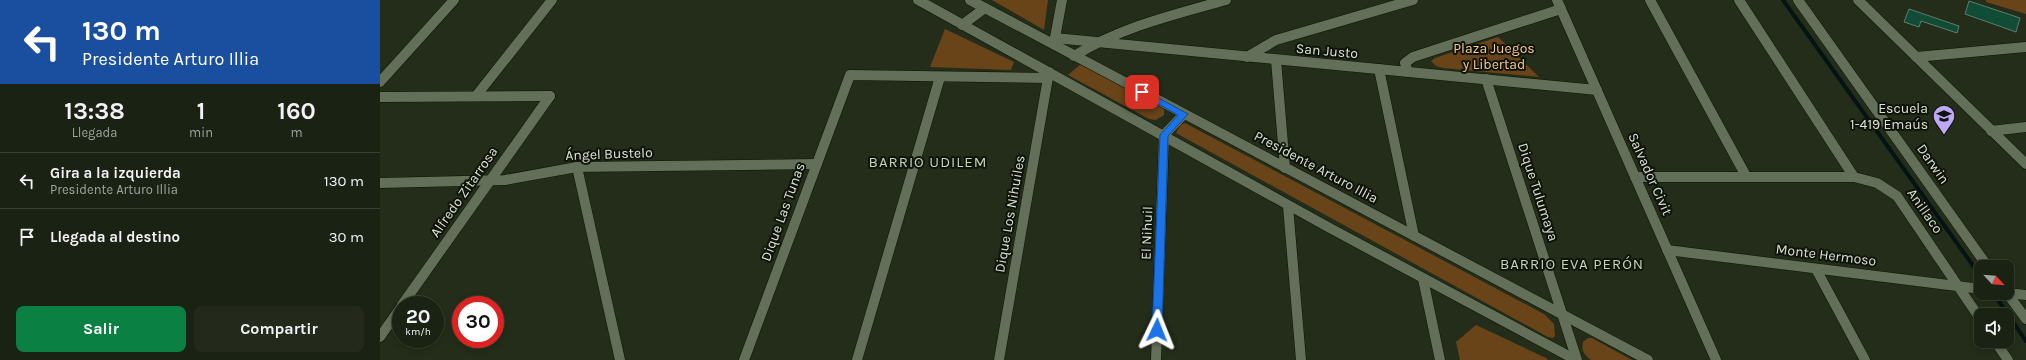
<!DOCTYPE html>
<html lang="es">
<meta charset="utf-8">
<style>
body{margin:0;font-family:Karla,sans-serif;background:#232a1c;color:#f1f3f6;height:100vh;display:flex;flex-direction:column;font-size:15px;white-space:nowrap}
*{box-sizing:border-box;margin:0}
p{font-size:13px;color:#9fa4a0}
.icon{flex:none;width:22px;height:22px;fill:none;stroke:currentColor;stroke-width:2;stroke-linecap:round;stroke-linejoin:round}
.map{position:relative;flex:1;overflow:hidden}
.sheet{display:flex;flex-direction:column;background:#1a2213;width:380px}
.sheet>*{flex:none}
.hud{background:#1a4fa0;color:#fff;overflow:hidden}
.needle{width:26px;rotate:116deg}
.buttons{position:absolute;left:1594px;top:260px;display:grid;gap:8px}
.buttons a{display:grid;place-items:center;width:40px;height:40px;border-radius:8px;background:#1a2213;box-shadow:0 2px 6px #0003,0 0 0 1px #383f33;font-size:20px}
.speed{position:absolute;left:12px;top:296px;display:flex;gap:8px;font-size:20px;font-weight:700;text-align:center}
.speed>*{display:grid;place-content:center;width:52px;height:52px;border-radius:50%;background:#1a2213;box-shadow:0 2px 6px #0003,0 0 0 1px #383f33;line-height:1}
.speed small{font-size:10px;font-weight:400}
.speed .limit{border:6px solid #d22;background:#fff;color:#111}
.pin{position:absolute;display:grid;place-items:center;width:34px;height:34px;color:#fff;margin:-17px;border-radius:8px;box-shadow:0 2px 6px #0006}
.me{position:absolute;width:44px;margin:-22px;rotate:2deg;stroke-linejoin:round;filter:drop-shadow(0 0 3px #0008)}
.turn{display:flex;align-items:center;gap:14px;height:84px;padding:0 16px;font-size:18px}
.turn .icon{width:52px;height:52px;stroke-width:2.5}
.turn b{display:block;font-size:28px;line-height:34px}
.eta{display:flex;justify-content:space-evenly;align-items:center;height:68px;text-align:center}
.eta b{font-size:24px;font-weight:700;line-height:28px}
.action{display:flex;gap:8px;margin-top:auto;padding:8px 16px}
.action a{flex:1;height:46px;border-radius:8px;background:#0b8043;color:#fff;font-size:16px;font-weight:700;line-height:46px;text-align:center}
.action a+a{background:#232a1c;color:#f1f3f6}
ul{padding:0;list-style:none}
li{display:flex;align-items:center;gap:12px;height:56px;padding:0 16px;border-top:1px solid #383f33}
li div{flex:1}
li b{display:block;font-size:15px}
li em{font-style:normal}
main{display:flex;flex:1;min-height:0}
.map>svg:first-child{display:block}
.green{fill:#6a4419}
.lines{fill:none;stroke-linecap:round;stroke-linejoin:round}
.stream{stroke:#041415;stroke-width:4}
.building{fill:#104c36;stroke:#5e7b6d}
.minor-casing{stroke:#0c1503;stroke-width:11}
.tertiary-casing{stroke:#0c1503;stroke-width:11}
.minor{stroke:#636f58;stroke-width:10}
.tertiary{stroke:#636f58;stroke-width:10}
.route{fill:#1a73e8;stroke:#114b97}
.labels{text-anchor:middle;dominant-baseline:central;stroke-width:4;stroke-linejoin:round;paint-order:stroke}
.park-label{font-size:14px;fill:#fbc693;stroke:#0f140b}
.street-label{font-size:14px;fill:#dbe3d5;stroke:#0f140b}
.poi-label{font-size:14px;fill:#dbe3d5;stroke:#0f140b;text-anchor:end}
.neighbourhood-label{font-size:15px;letter-spacing:1px;fill:#c5d3b9;stroke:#0f140b}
</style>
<main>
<section class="sheet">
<div class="hud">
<div class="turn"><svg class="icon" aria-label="left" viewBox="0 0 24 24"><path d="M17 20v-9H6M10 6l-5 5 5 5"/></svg><div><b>130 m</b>Presidente Arturo Illia</div></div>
</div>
<div class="eta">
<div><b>13:38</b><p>Llegada</p></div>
<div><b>1</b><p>min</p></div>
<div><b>160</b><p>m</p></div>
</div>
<ul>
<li><svg class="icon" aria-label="left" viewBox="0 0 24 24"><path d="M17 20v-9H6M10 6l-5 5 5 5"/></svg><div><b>Gira a la izquierda</b><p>Presidente Arturo Illia</p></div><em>130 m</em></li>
<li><svg class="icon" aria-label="arrive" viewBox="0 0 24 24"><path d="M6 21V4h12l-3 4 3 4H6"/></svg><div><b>Llegada al destino</b></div><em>30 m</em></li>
</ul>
<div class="action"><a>Salir</a><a>Compartir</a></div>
</section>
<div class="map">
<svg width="1646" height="360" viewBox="0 0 1646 360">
<rect width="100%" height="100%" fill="#232d19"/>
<g class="green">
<polygon points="612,0 668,0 664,30"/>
<polygon points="1606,0 1646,0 1646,14 1606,2"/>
<polygon points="565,29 634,62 631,70 550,67"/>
<polygon points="1118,37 1159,77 1063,68 1056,66 1051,61 1055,58"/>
<polygon points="701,64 782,107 784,110 784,115 776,120 769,119 688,75"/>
<polygon points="805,123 1164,314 1174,324 1175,336 1173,338 1168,337 796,133 800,125"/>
<polygon points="1096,325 1166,358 1168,360 1080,360 1076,342"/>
<path d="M1208,338h4l40,22h-41c-7,-5 -10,-10 -8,-18z"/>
</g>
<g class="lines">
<g class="stream">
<polyline points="1403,0 1594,267"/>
<polyline points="1616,297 1646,341"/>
</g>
</g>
<g class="building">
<polygon points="1589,1 1640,18 1636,32 1585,14"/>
<polygon points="1529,9 1579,26 1577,33 1541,21 1539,27 1524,22"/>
</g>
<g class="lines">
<g class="minor-casing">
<g id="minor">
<polyline points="1270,0 1366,176"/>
<polyline points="1359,0 1474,177 1497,183 1517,196 1601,320"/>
<polyline points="1418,0 1608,267"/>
<polyline points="1478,0 1646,164"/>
<polyline points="675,38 1217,90"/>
<polyline points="674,43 682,0"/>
<path d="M694,56c47,-29 99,-41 152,-56"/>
<polyline points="867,57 896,40 1033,0"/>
<polyline points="1536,57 1646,47"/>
<polyline points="896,60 905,168"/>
<polyline points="999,69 1034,236"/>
<polyline points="1028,72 1025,63 1033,57 1181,9"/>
<polyline points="1106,79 1197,360"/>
<polyline points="0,82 74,0"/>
<polyline points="96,96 172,0"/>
<polyline points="0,97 170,96"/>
<polyline points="1611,131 1646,127"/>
<polyline points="197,167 240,360"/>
<polyline points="1255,177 1474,177"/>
<polyline points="0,183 125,180 197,167 437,164"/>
<polyline points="908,206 921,360"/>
<polyline points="1287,250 1601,289"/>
<polyline points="1436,269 1485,360"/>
<polyline points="1043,279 1060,360"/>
<polyline points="1627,293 1646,319"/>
<polyline points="1627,293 1646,295"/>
<polyline points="22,305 170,96"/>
<polyline points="0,337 21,307"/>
<polyline points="1615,341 1628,360"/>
<polyline points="364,360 470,75 668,78"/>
<polyline points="477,360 560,77"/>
<polyline points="619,360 669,72"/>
<polyline points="776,360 784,135 804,114"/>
</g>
</g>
<g class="tertiary-casing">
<g id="tertiary">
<polyline points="538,0 948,227 1196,360"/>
<polyline points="590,0 1268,360"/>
<polyline points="1177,0 1336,360"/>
<polyline points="582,25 605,8"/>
</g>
</g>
<use href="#minor" class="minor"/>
<use href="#tertiary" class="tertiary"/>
</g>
<polygon class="route" points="762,89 808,114 788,136 782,330 777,334 772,330 780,135 798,115 760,94 758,92"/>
<defs>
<g id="school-pin" transform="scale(1.15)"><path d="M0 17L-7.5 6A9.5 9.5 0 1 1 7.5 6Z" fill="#bda9f5" stroke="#0f140b"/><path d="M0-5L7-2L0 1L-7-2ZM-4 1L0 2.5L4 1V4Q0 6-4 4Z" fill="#111"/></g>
</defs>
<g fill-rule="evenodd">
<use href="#school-pin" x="1564" y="116"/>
</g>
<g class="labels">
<g class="park-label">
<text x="1114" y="48">Plaza Juegos<tspan x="1114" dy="16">y Libertad</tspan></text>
</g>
<g class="street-label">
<text transform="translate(947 51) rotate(5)">San Justo</text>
<text transform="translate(229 154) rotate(-2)">Ángel Bustelo</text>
<text transform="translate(1553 164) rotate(55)">Darwin</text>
<text transform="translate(936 167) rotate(28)">Presidente Arturo Illia</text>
<text transform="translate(1270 174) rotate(66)">Salvador Civit</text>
<text transform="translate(84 192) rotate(-55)">Alfredo Zitarrosa</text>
<text transform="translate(1158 192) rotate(72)">Dique Tulumaya</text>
<text transform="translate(1545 211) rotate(55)">Anillaco</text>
<text transform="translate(403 212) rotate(-70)">Dique Las Tunas</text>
<text transform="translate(630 214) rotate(-80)">Dique Los Nihuiles</text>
<text transform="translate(767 233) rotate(-88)">El Nihuil</text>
<text transform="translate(1446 255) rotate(7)">Monte Hermoso</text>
</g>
<g class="poi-label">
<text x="1548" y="108">Escuela<tspan x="1548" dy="16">1-419 Emaús</tspan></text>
</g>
<g class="neighbourhood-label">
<text x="548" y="162">BARRIO UDILEM</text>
<text x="1192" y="264">BARRIO EVA PERÓN</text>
</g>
</g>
</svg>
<div class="buttons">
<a><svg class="needle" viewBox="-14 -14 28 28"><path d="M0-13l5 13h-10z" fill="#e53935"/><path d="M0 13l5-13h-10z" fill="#9fa4a0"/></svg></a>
<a><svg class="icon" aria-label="sound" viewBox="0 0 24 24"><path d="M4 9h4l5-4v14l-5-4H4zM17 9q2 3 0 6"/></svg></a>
</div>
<div class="speed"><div>20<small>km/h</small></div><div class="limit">30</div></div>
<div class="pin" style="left:762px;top:92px;background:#d93025"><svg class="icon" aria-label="arrive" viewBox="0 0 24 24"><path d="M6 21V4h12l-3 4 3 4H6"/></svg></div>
<svg class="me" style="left:777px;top:330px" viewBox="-20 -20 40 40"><path d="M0-17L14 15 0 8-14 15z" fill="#1a73e8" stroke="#fff" stroke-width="4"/></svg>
</div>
</main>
